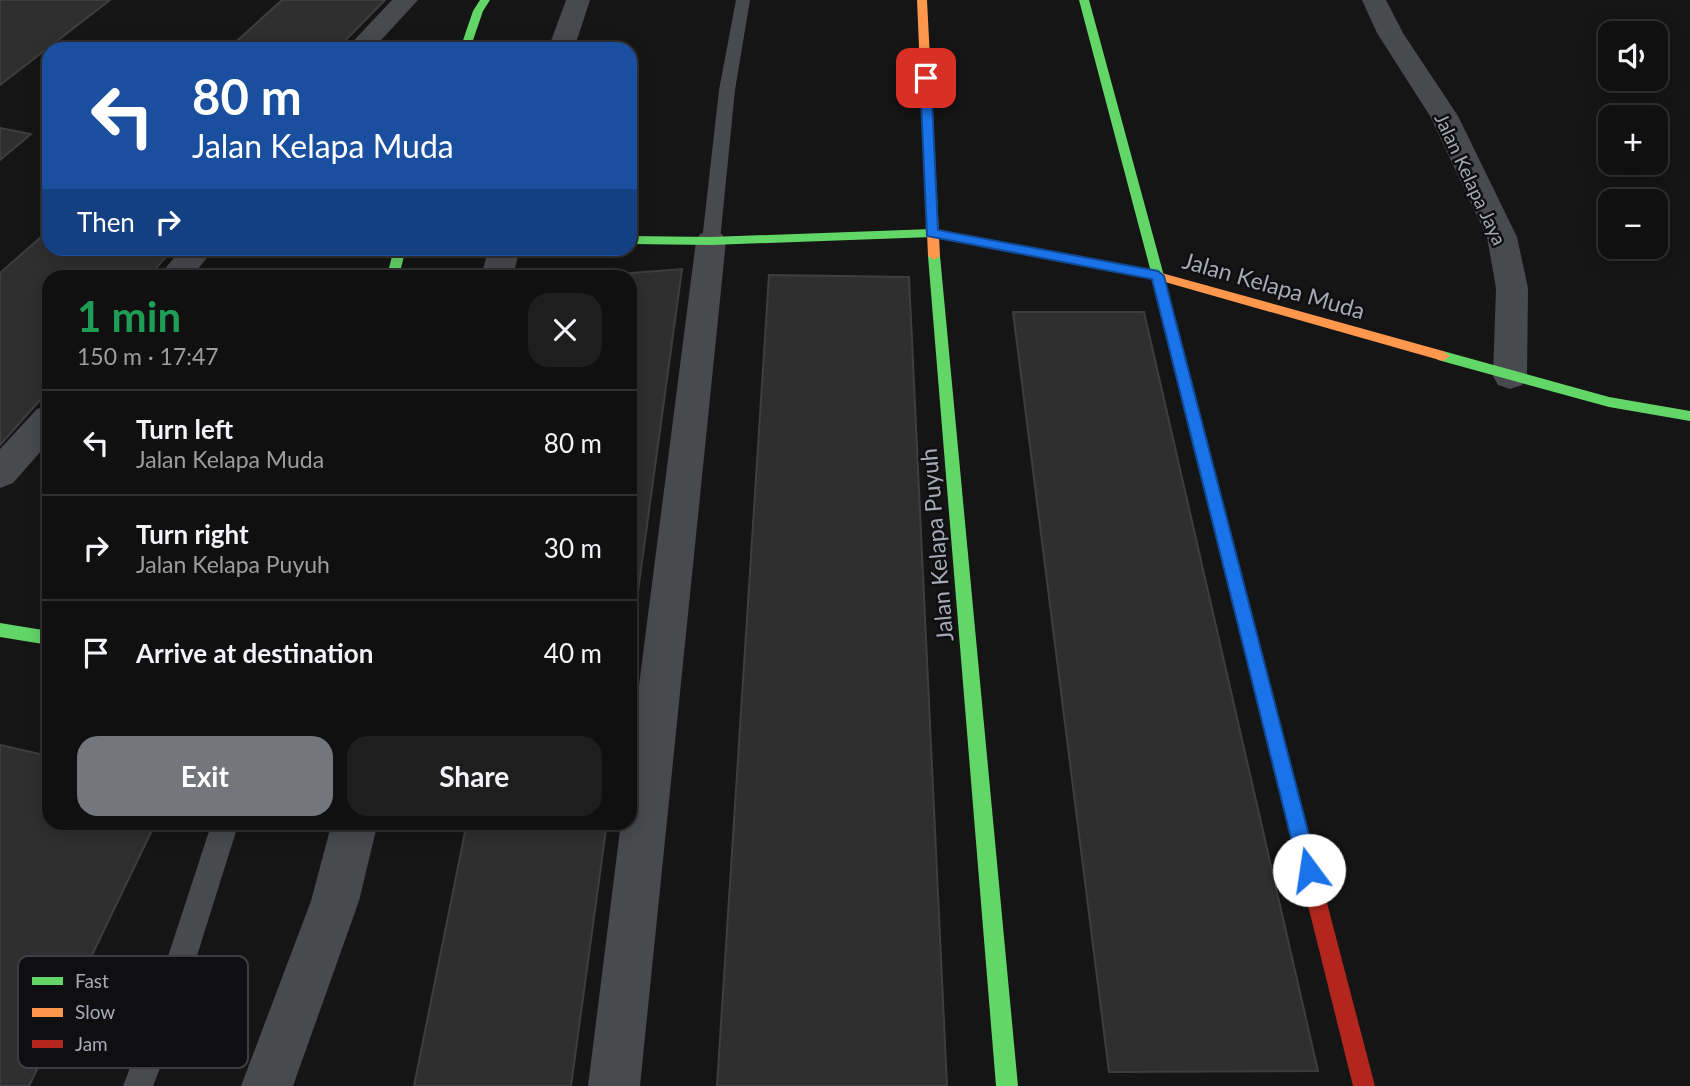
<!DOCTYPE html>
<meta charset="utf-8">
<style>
body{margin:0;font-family:Lato,sans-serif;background:#1e1e1e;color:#f1f3f6;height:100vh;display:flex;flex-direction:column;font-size:26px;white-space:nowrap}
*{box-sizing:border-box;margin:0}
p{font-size:23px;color:#9c9d9f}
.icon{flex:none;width:38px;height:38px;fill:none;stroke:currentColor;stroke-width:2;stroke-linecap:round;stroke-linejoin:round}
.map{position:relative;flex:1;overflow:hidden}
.side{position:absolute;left:42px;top:270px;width:595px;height:560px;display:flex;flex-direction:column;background:#101010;border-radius:21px;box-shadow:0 4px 18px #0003,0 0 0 2px #303030}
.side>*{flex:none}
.hud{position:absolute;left:42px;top:42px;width:595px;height:214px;border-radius:21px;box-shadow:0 4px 18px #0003,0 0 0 2px #303030;background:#1a4fa0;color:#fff;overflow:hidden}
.tools{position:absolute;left:1598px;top:21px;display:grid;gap:14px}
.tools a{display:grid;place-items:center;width:70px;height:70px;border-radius:14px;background:#101010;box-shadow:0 4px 18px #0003,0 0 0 2px #303030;font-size:35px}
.pin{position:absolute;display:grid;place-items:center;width:60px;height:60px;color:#fff;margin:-30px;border-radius:14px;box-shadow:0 4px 10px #0006}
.me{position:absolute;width:77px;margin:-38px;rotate:346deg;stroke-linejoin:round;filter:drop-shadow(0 0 5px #0008)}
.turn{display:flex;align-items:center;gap:24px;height:147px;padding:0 35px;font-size:32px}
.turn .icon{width:91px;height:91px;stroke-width:2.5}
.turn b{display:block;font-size:49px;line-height:60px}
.then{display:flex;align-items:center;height:66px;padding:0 35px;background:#0003;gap:14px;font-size:26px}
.round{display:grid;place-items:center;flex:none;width:74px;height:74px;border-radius:21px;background:#1e1e1e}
.head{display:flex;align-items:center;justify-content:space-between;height:119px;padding:0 35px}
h1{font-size:42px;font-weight:700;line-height:52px;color:#1e9e55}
.cta{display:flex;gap:14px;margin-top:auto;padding:14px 35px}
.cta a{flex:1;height:80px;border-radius:21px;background:#74767d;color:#fff;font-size:28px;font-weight:700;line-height:80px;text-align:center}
.cta a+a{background:#1e1e1e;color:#f1f3f6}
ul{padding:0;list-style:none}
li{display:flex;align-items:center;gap:21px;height:105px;padding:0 35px;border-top:2px solid #303030}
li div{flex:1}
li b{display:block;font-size:26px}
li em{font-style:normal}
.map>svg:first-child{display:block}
.building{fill:#2f2f30;stroke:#3d3e41;stroke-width:2}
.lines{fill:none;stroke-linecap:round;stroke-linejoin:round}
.lane{fill:#494a4d;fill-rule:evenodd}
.street{fill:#494a4d;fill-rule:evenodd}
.fast{fill:#63d668;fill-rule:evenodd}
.slow{fill:#ff974d;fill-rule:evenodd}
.jam{fill:#b3261e;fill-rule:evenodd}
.route{fill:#1a73e8;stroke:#114b97;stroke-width:2}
.labels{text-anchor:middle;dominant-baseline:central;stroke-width:5;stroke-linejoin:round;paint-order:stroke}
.far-street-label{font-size:19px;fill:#a7aab5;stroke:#0f0f11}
.street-label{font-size:23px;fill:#a7aab5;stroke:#0f0f11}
.key{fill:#0f0f11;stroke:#3d3e42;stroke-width:2}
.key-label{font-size:19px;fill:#a7aab5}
</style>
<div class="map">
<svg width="1690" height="1086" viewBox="0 0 1690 1086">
<rect width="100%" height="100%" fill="#151515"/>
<g class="building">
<polygon points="0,0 110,0 0,85"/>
<polygon points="282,0 385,0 337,49 228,49"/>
<polygon points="0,128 31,134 0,160"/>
<polygon points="49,230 49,248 174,248 149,276 49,276 49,390 0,445 0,273"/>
<polygon points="682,269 630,650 630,276 592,276"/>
<polygon points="769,275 909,277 947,1086 717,1086"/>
<polygon points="1013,312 1144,312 1318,1071 1109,1072"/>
<polygon points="0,745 49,756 49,822 156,822 29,1086 0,1086"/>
<polygon points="467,822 607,822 571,1086 414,1086"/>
</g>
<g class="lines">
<g class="lane">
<polygon points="736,0 750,0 735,90 720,241 711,247 702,241 719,90"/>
<polygon points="212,822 239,822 169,1045 153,1086 123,1086 139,1045"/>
</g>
<g class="street">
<polygon points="392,0 418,0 373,49 346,49"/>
<polygon points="566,0 590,0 574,49 548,49"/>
<polygon points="1362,0 1386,0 1403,33 1458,116 1517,237 1528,288 1527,376 1522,385 1510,389 1498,385 1493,376 1496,288 1487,237 1430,116 1377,33"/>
<polygon points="711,231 722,234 726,241 640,1086 588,1086 621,822 630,822 630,755 696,241 700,234"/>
<polygon points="182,248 215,248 192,276 159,276"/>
<polygon points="489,248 520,248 513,276 481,276"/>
<polygon points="49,405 49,442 13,483 0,488 0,449 37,409"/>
<polygon points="332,822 378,822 359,901 293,1086 241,1086 311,901"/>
</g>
<g class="fast">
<polygon points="480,0 490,0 483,11 470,49 460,49 473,11"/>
<polygon points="1079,0 1089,0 1164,276 1295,781 1292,787 1286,790 1280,787 1277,781 1152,276"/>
<polygon points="932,229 1053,252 1059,256 1053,260 932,237 711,245 630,244 630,236 711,237"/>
<polygon points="394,248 406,248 399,276 387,276"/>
<polygon points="934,252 940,256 1018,1086 996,1086 928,256"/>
<polygon points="1443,351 1609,397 1690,411 1690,421 1609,407 1438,360 1436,356"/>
<polygon points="0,623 49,631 49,645 0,637"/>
</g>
<g class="slow">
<polygon points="917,0 927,0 940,256 934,260 928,256"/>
<polygon points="1053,252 1158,272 1443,351 1450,356 1443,361 1158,280 1048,259 1048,253"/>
</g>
<polygon class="jam" points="1286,772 1292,775 1295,781 1375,1086 1353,1086 1277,781 1280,775"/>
</g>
<polygon class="route" points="926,75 931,78 938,230 1158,271 1164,276 1318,870 1316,877 1309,880 1302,877 1299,870 1152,279 927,236 920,78"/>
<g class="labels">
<g class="far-street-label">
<text transform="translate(1471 179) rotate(65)">Jalan Kelapa Jaya</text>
</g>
<g class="street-label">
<text transform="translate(1274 285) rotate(16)">Jalan Kelapa Muda</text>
<text transform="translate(936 545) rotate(-95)">Jalan Kelapa Puyuh</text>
</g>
</g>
<rect x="18" y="956" width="230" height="112" rx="10" class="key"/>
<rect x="32" y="977" width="31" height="8" fill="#63d668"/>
<rect x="32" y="1008" width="31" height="9" fill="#ff974d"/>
<rect x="32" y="1040" width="31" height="8" fill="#b3261e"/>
<g class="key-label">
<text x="75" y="988">Fast</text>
<text x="75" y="1019">Slow</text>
<text x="75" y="1051">Jam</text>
</g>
</svg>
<div class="tools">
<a><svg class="icon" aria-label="sound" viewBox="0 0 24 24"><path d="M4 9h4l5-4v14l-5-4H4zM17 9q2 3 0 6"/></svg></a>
<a>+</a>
<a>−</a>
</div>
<div class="pin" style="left:926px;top:78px;background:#d93025"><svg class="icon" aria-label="arrive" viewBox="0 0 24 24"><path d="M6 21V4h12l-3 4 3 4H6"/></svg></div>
<svg class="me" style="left:1309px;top:870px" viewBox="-20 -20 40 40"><circle r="19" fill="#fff"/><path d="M0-13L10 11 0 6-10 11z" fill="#1a73e8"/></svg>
<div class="hud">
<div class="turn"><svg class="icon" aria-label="left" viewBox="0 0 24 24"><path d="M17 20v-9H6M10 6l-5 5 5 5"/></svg><div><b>80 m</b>Jalan Kelapa Muda</div></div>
<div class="then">Then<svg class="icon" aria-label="right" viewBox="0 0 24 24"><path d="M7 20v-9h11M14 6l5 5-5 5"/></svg></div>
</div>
<section class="side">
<div class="head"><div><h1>1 min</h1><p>150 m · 17:47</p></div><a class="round"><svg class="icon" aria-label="close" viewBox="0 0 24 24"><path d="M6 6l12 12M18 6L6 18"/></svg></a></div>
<ul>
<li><svg class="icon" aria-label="left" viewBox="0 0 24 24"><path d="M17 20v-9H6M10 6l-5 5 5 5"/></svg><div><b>Turn left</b><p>Jalan Kelapa Muda</p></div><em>80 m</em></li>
<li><svg class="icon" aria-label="right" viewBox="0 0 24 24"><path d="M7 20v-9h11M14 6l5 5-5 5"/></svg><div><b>Turn right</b><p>Jalan Kelapa Puyuh</p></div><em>30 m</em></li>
<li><svg class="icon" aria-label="arrive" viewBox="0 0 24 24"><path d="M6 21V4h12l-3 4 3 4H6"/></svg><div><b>Arrive at destination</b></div><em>40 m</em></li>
</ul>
<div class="cta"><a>Exit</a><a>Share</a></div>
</section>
</div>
